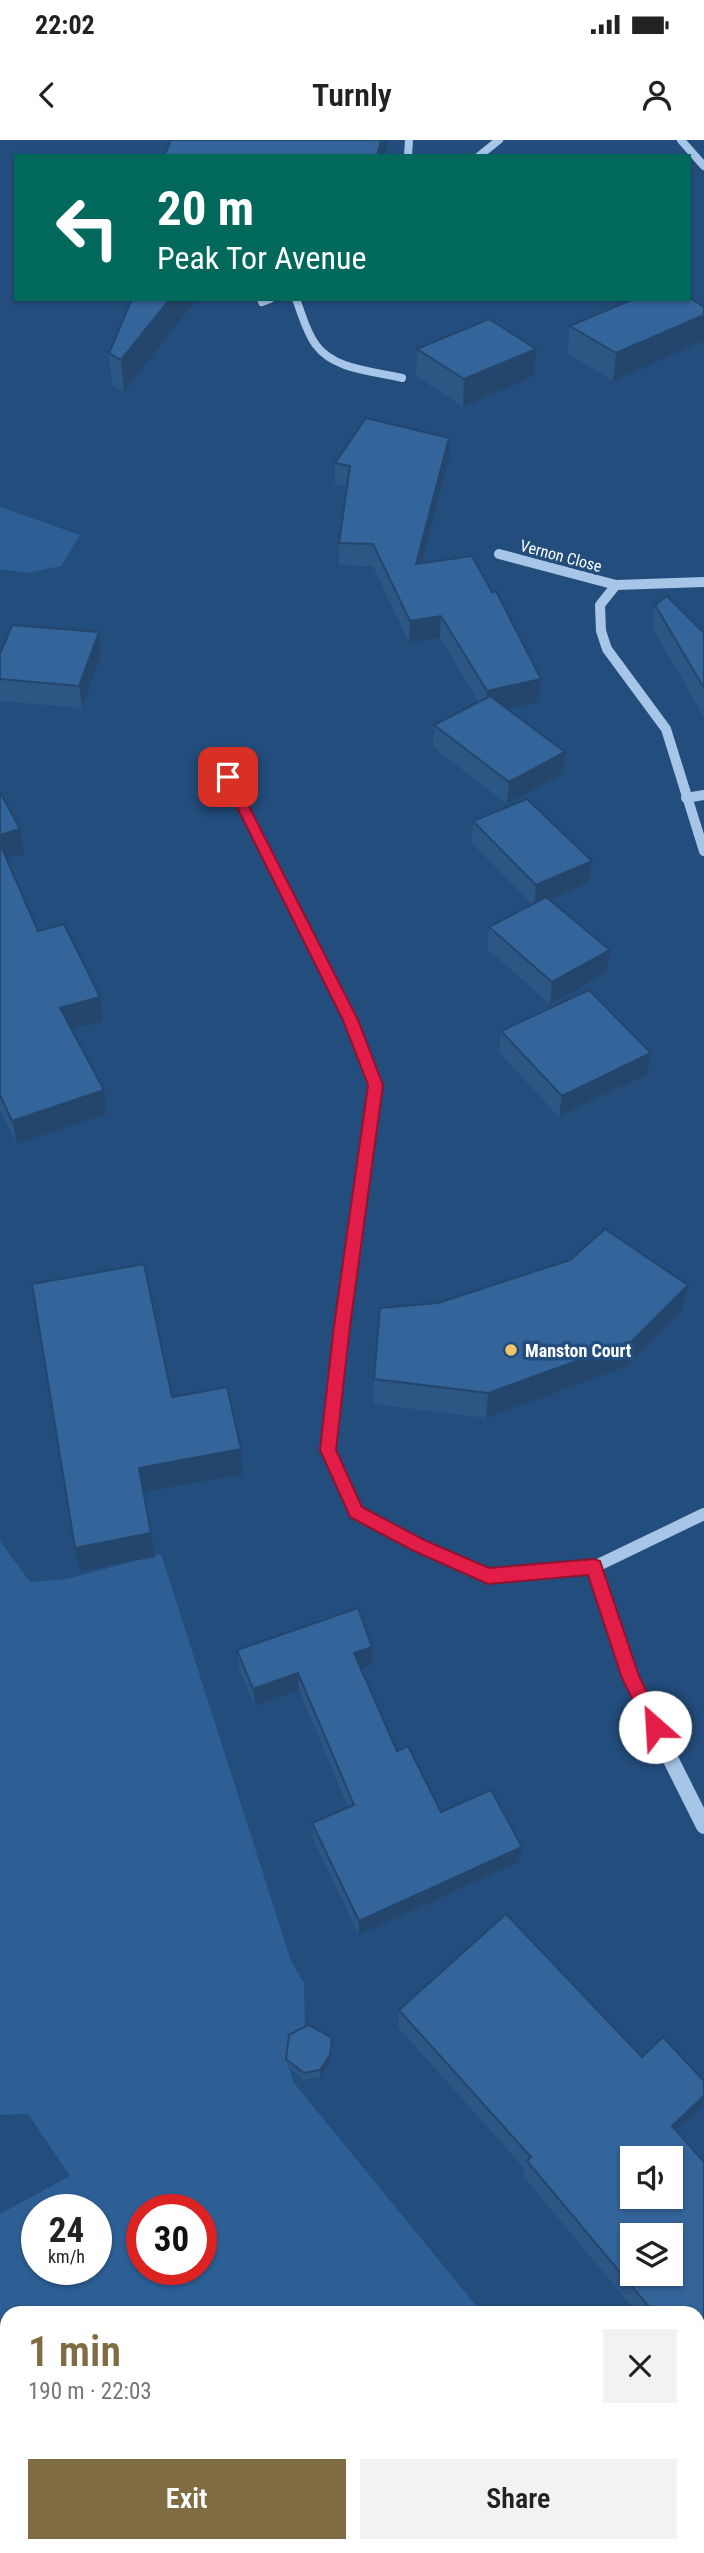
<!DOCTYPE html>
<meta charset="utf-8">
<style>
body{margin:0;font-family:"Roboto Condensed",sans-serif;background:#f2f2f2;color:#222;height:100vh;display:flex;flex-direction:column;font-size:26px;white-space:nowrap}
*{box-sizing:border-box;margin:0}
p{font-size:23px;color:#767676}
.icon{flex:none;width:38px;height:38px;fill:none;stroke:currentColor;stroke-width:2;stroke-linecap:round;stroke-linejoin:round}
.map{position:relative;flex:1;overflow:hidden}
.details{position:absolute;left:0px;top:2166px;width:705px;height:247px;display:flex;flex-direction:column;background:#fff;border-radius:21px 21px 0 0;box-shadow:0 2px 5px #0004}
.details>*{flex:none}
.top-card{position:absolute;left:14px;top:14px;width:677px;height:147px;border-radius:0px;box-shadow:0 2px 5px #0004;background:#00695c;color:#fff;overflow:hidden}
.buttons{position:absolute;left:620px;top:2006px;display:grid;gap:14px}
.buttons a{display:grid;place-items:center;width:63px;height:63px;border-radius:0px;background:#fff;box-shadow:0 2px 5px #0004;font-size:35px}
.speed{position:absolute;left:21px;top:2054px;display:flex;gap:14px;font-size:35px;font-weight:700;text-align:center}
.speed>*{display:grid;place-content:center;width:91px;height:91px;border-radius:50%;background:#fff;box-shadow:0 2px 5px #0004;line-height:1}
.speed small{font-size:18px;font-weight:400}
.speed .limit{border:10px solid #d22;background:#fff;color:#111}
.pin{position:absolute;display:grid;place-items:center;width:60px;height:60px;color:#fff;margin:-30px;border-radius:14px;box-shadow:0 4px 10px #0006}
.me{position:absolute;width:77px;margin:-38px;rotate:334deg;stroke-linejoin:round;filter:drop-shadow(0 0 5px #0008)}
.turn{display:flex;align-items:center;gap:24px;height:147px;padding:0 28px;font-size:32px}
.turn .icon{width:91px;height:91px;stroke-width:2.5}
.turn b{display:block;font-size:49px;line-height:60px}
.round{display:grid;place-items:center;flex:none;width:74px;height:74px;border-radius:0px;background:#f2f2f2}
.head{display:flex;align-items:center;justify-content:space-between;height:119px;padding:0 28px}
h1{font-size:42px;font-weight:600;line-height:52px;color:#7f6c42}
.button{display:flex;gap:14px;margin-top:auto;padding:14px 28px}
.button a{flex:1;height:80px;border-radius:0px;background:#7f6c42;color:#fff;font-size:28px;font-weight:600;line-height:80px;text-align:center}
.button a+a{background:#f2f2f2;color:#222}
.status{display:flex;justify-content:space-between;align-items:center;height:49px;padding:0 35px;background:#fff;direction:ltr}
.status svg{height:19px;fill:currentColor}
header{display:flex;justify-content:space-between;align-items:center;height:91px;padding:0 28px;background:#fff;font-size:32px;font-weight:600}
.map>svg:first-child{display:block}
.green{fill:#2d5f95;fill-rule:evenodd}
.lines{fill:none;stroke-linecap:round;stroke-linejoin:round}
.minor-far3{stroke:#a7c5e6;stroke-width:8}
.minor-far2{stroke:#a7c5e6;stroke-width:10}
.minor-far1{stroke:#a7c5e6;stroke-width:12}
.minor{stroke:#a7c5e6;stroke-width:16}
.wall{fill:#2c5684}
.shaded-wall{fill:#24466c}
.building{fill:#33649a;stroke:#24466c;stroke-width:2;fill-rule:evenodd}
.route{fill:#e11d48;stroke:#92132f;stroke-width:2}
.poi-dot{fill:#f1c66a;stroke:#234d7d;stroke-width:2.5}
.labels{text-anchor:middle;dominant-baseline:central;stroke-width:7;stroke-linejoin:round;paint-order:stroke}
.far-street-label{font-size:16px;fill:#fff;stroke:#234d7d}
.poi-label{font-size:18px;font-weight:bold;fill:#fff;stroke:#234d7d;text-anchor:start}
</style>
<div class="status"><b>22:02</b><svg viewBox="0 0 49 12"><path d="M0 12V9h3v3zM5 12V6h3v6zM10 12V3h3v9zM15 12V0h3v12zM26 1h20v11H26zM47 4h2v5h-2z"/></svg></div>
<header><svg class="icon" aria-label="back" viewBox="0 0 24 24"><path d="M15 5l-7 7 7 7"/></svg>Turnly<svg class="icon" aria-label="person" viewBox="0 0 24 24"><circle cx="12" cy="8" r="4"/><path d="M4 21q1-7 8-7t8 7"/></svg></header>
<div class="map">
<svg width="704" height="2413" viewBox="0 0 704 2413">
<rect width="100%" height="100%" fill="#234d7d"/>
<g class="green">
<polygon points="0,367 80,395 61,426 26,433 0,429"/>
<path d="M0,1401l30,41 37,-3 94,-25 130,407 13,22 1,51 -18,28 7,21 188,230 -475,1v232h648l4,7h-659v-339l70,-38 -42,-62 -28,1zM37,2070h59v60h-59zM142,2070h59v60h-59z"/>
</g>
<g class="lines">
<g class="minor-far3">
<polyline points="681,0 704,26"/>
<polyline points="408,16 409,0"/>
<polyline points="479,16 499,0"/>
<path d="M296,159c6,15 10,33 20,46 18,25 58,26 86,33"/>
<polyline points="262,162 270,159"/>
</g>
<g class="minor-far2">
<polyline points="499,414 616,445"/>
<polyline points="704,442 616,445 600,465 601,491 607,509 666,589 704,711"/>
<polyline points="228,637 351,880 370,932"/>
<polyline points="686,658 704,655"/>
</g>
<g class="minor-far1">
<polyline points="370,930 375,945 328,1310 356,1372 418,1405 488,1436 594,1427"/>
<polyline points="655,1587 631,1538 594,1427 704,1374"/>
</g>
<polyline class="minor" points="654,1586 704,1686"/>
</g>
<g class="wall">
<polygon points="132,159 197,159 124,252 112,245 109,213"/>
<polygon points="633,159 613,241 567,213 570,186"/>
<polygon points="417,209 534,236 463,267 416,236"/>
<polygon points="449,320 422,423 492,452 541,539 539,562 507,568 563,634 507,664 433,607 434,585 479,562 440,498 409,503 373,426 339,425 339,403 347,347 335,344 335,323"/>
<polygon points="655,465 704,493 704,577 652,487"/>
<polygon points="99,492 101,515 82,568 0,561 0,514"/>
<polygon points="0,652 24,714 6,719 38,791 100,857 103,881 72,890 104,950 107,974 17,1004 0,969"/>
<polygon points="473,681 592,721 589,743 550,760 610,810 607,832 550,864 487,809 489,787 532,764 472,703"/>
<polygon points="501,891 647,934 559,977 499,912"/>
<polygon points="570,1120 682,1171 627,1226 486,1278 374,1264 374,1239 438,1163"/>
<polygon points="237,1510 371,1525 361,1529 397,1611 441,1672 522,1707 519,1722 359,1795 313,1699 312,1683 348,1667 299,1550 255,1566 239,1528"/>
<polygon points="399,1870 642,1917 704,1941 703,1965 676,1991 704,2022 704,2192 698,2198 698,2174 638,2174 523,2036 525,2029 398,1887"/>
<polygon points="332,1905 330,1922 320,1937 305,1940 287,1926 286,1919"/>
</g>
<g class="shaded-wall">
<polygon points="381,0 389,0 385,16 377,16"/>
<polygon points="170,159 197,159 124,252 121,220"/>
<polygon points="704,175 704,201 613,241 616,213"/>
<polygon points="536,209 534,236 463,267 464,239"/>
<polygon points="449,298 449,320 416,446 416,424"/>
<polygon points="441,476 440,498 409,503 410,481"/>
<polygon points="99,492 101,515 82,568 79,546"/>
<polygon points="541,539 539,562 485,573 487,551"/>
<polygon points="565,612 563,634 507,664 509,642"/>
<polygon points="20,689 24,714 1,720 0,695"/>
<polygon points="592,721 589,743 534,767 536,745"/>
<polygon points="610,810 607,832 550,864 552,842"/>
<polygon points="100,857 103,881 64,892 60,868"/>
<polygon points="651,913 647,934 559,977 562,956"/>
<polygon points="104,950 107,974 17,1004 12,981"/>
<polygon points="688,1145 682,1171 627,1226 486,1278 488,1253"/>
<polygon points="241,1309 243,1334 142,1352 139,1328"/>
<polygon points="151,1393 155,1417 80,1431 75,1408"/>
<polygon points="372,1507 371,1525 354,1531 354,1513"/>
<polygon points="298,1533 299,1550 255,1566 253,1549"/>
<polygon points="522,1707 519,1722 359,1795 359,1781"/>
<polygon points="332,1898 330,1922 320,1937 320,1930"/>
<polygon points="704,1956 703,1965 665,2001 672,1986"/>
</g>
<g class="building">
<polygon points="171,0 381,0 377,16 164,16"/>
<polygon points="690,158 704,167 704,175 616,213 570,186 633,159 690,159"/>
<polygon points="132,159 170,159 121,220 109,213"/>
<polygon points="489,179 536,209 464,239 417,209"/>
<polygon points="366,278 449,298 416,424 472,416 492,452 496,451 541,539 487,551 441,476 410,481 373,404 339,403 350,326 335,323"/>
<polygon points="667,456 704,493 704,548 655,465"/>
<polygon points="12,485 99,492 79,546 0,539 0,514"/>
<polygon points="490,556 565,612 509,642 434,585"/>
<polygon points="0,652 20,689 0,695"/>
<polygon points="527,659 592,721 536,745 473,681"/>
<polygon points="0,704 38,791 64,784 100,857 60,868 104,950 12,981 0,955"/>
<polygon points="546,757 610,810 552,842 489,787"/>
<polygon points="589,850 651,913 562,956 501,891"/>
<polygon points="605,1089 688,1145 632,1201 488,1253 374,1239 380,1168 438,1163 570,1120"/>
<polygon points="144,1124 172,1257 227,1247 241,1309 139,1328 151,1393 75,1408 32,1144"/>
<polygon points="358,1468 372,1507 354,1513 397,1611 408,1606 441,1672 491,1650 522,1707 359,1781 312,1683 354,1665 298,1533 253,1549 237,1510"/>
<path d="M506,1774l136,143 21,-20 41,44v15l-32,30 32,36v167l-6,6v-21h-43l-128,-153 4,-4 -132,-147zM632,2018h38v38h-38zM632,2095h38v38h-38z"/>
<polygon points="309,1885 332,1898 330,1915 320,1930 304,1933 286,1919 289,1895 298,1890"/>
</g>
<polygon class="route" points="228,633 234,637 358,880 383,945 350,1186 336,1310 362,1367 424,1400 489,1428 594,1419 600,1421 639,1536 664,1587 662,1593 655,1595 649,1593 622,1538 588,1435 488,1444 412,1410 350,1377 348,1372 320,1310 334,1186 368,945 343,880 222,637"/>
<circle class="poi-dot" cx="511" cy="1210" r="7"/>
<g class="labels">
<g class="far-street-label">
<text transform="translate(561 416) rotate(15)">Vernon Close</text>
</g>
<g class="poi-label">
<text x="525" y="1210">Manston Court</text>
</g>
</g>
</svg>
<div class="buttons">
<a><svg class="icon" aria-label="sound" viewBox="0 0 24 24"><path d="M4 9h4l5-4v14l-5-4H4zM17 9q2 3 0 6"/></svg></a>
<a><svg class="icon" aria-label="layers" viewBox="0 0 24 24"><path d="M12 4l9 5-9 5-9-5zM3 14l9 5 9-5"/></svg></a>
</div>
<div class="speed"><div>24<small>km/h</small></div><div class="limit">30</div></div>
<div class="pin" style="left:228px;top:637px;background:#d93025"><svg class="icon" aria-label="arrive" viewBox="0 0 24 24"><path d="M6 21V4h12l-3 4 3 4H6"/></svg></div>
<svg class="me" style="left:655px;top:1587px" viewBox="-20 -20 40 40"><circle r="19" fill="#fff"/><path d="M0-13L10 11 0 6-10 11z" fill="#e11d48"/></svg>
<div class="top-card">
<div class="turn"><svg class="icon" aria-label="left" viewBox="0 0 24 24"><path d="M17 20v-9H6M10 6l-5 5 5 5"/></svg><div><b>20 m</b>Peak Tor Avenue</div></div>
</div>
<section class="details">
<div class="head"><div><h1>1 min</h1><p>190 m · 22:03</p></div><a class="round"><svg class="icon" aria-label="close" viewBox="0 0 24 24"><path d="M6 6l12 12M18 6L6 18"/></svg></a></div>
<div class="button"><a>Exit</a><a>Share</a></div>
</section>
</div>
